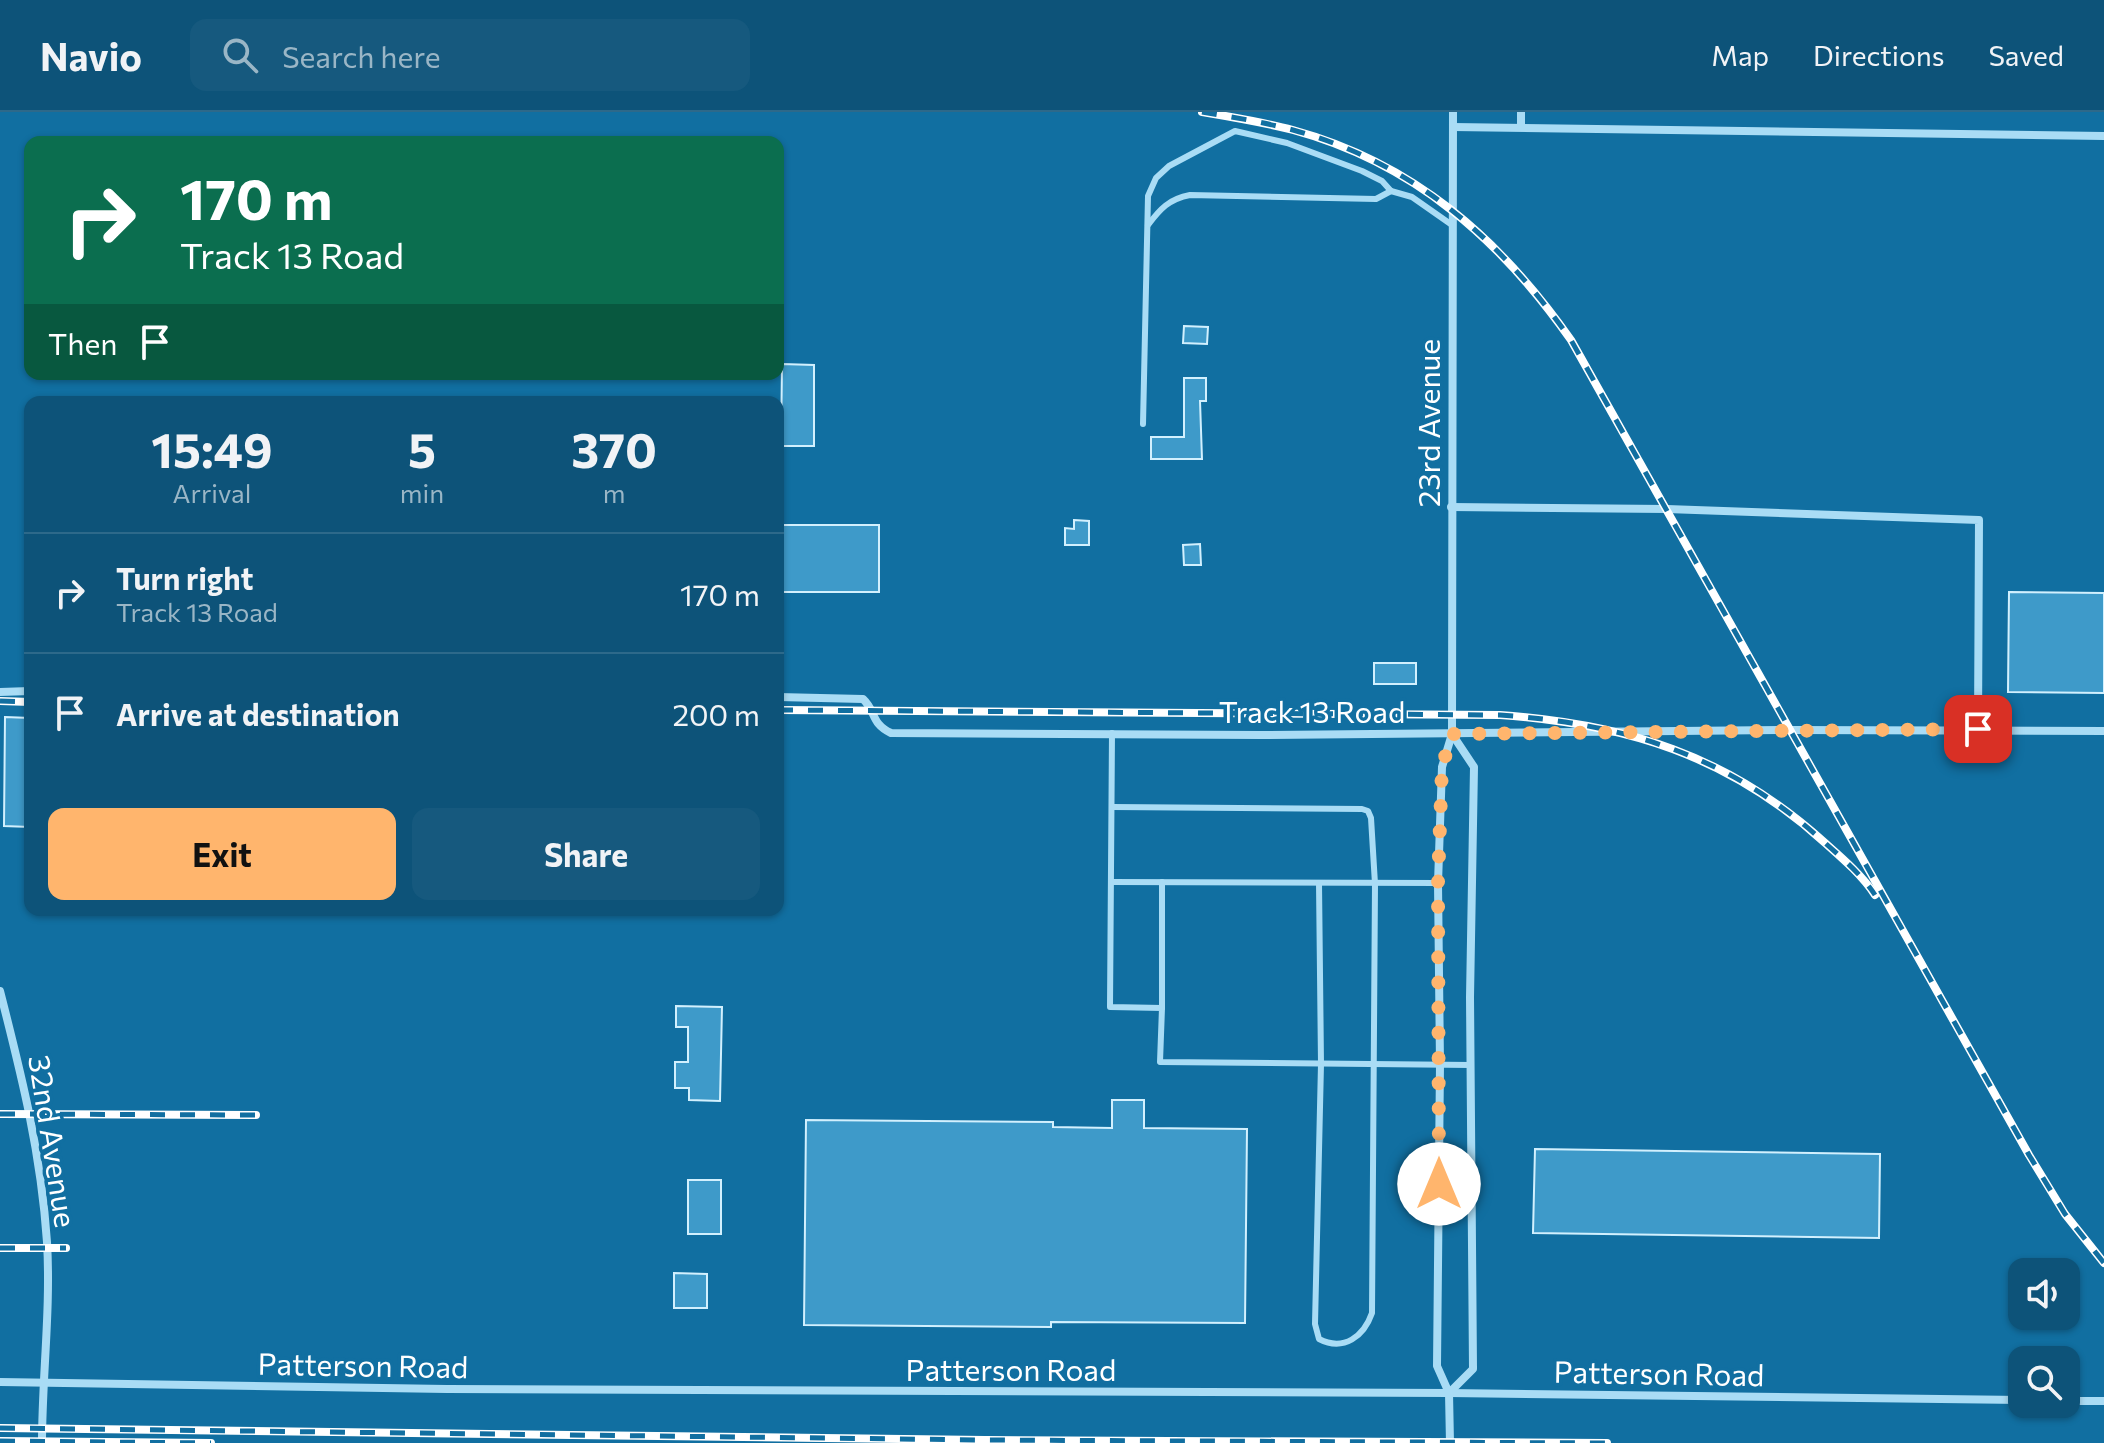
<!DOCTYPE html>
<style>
body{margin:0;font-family:Commissioner,sans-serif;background:#16597e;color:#f1f3f6;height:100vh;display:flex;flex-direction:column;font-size:30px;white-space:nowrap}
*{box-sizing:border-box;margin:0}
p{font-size:26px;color:#9ab6c6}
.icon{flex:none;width:44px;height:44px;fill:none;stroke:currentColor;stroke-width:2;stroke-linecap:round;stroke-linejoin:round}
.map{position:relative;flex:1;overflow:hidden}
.sheet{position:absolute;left:24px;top:284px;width:760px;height:520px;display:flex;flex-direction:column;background:#0d5379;border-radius:16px;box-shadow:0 2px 6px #0004}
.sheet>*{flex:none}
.banner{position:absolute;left:24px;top:24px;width:760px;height:244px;border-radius:16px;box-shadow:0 2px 6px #0004;background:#0b6e4f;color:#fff;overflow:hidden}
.tools{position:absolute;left:2008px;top:1146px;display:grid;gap:16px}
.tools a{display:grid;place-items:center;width:72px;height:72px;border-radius:16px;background:#0d5379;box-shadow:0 2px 6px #0004;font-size:40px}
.pin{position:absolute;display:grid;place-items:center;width:68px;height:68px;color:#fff;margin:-34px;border-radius:16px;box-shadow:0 4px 12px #0006}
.me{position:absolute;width:88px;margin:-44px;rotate:0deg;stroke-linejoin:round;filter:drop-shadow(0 0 6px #0008)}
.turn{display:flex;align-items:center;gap:28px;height:168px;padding:0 24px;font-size:36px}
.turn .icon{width:104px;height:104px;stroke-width:2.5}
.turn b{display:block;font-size:56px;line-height:68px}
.then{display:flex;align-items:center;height:76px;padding:0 24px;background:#0003;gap:16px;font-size:30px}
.eta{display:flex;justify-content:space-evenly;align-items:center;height:136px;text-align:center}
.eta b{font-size:48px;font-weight:700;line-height:56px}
.cta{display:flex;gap:16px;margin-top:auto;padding:16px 24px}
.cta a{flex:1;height:92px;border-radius:16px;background:#ffb56d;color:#111;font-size:32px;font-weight:700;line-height:92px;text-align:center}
.cta a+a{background:#16597e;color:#f1f3f6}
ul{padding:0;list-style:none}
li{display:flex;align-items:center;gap:24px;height:120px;padding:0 24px;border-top:2px solid #2d698a}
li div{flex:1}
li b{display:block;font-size:30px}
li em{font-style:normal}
header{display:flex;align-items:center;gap:48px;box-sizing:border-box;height:112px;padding:0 40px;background:#0d5379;border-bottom:2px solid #2d698a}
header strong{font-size:38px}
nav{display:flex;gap:44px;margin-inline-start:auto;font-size:28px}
.search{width:560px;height:72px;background:#16597e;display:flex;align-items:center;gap:20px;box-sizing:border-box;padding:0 28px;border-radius:16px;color:#9ab6c6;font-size:30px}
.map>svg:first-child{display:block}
.building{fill:#3e9ac9;stroke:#d2f0fe;stroke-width:2}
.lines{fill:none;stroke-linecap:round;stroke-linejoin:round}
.service{stroke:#a9dcf5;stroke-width:6}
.minor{stroke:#a9dcf5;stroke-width:8}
.rail-casing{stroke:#fff;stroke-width:8}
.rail{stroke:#116fa1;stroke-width:5;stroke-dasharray:15;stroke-linecap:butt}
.route{stroke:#ffb56d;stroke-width:14;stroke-dasharray:0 25.2}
.labels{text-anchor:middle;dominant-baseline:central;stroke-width:7;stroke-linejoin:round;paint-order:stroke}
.street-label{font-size:30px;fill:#fff;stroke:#116fa1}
</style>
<header>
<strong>Navio</strong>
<div class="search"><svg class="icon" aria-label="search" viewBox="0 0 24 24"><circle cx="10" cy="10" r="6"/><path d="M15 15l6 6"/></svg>Search here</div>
<nav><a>Map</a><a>Directions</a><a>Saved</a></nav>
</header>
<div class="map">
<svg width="2104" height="1331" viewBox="0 0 2104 1331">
<rect width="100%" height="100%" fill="#116fa1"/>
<g class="building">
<polygon points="1184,214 1208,215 1207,232 1183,231"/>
<polygon points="782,252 814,253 814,334 781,334"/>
<polygon points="1184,266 1206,266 1206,289 1200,289 1202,347 1151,347 1151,325 1184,325"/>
<polygon points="1074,408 1089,409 1089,433 1065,433 1065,416 1074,417"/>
<polygon points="779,413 879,413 879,480 778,480"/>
<polygon points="1200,432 1201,453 1184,453 1183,433"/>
<polygon points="2009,480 2104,481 2104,581 2008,580"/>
<rect x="1374" y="551" width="42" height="21"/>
<polygon points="5,605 30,606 30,715 4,714"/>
<polygon points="676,894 722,895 720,989 689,988 689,976 675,976 675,950 688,950 688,915 676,915"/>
<polygon points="1112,988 1144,988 1144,1016 1247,1017 1245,1211 1051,1210 1051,1215 804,1213 806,1008 1053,1010 1053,1015 1112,1016"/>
<polygon points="1535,1037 1880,1042 1879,1126 1533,1121"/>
<rect x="688" y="1068" width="33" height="54"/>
<polygon points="674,1161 707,1162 707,1196 674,1196"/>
</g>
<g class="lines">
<g class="service">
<path d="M1148,113c12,-16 21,-26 42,-30l186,4 15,-8"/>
<polyline points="1143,312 1148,84 1156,66 1169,54 1235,19 1287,31 1362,59 1382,69 1391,79 1412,85 1452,113"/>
<polyline points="1112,621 1110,895 1162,896 1160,950 1471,953"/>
<path d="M1112,695l250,2 6,2 3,7 4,66 -3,429c-8,23 -28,39 -53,26l-4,-15 6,-260 -2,-181"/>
<polyline points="1111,770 1438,771"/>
<polyline points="1162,896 1162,770"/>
</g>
<g class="minor">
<polyline points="1453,15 2104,24"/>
<polyline points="1521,15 1521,0"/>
<polyline points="1451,395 1667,397 1979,408 1978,617"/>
<polyline points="0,580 30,579"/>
<path d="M778,585l85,2c13,12 8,25 28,34l368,2 531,-5 314,1"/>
<path d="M0,879c22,86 41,162 47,251 4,67 -5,135 -5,201"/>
<polyline points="0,1270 447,1277 1449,1281 2022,1288"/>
<polyline points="1449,1281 1473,1257 1470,885 1474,655 1452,622"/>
<polyline points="2066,1289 2104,1289"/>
<polyline points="1450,1331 1449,1281 1437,1254 1440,952 1438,771 1442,655 1452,622 1453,0"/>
</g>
<g class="rail-casing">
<g id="rail">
<path d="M1202,0c30,5 61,10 91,18 121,33 207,109 278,210l458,815 36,59 39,49"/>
<polyline points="0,589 30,590"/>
<path d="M778,598l722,5c126,9 228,40 324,127 18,16 38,33 51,53"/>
<polyline points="0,1002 256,1003"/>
<polyline points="0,1136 66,1136"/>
<polyline points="0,1316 985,1328 1607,1331"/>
<polyline points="0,1329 211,1331"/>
</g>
</g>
<use href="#rail" class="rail"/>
</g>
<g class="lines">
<polyline class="route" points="1439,1072 1438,771 1442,655 1452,622 1978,617"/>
</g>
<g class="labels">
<g class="street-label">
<text transform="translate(1427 311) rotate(-90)">23rd Avenue</text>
<text x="1312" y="598">Track 13 Road</text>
<text transform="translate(54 1029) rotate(81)">32nd Avenue</text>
<text transform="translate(363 1252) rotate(1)">Patterson Road</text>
<text x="1011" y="1256">Patterson Road</text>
<text transform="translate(1659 1260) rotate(1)">Patterson Road</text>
</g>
</g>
</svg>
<div class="tools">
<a><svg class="icon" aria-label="sound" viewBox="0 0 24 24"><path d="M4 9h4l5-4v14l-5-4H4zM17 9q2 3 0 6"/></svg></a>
<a><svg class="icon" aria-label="search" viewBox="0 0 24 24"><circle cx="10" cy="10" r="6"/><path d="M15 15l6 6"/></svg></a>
</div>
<div class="pin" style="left:1978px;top:617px;background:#d93025"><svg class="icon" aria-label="arrive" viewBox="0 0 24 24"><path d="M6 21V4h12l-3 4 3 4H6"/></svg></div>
<svg class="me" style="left:1439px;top:1072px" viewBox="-20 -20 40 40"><circle r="19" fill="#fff"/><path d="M0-13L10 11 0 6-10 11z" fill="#ffb56d"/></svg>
<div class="banner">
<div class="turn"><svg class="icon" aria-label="right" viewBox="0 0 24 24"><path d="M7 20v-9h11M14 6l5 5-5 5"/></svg><div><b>170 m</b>Track 13 Road</div></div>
<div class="then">Then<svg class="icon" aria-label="arrive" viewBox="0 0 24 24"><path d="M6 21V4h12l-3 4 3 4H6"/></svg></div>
</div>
<section class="sheet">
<div class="eta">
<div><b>15:49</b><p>Arrival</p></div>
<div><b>5</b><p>min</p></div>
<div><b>370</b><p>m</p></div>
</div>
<ul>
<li><svg class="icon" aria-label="right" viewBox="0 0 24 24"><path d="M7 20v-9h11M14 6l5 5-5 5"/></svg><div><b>Turn right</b><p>Track 13 Road</p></div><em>170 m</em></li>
<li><svg class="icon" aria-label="arrive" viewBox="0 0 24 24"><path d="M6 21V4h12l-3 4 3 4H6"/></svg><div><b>Arrive at destination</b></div><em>200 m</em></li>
</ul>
<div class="cta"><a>Exit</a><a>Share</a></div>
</section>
</div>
